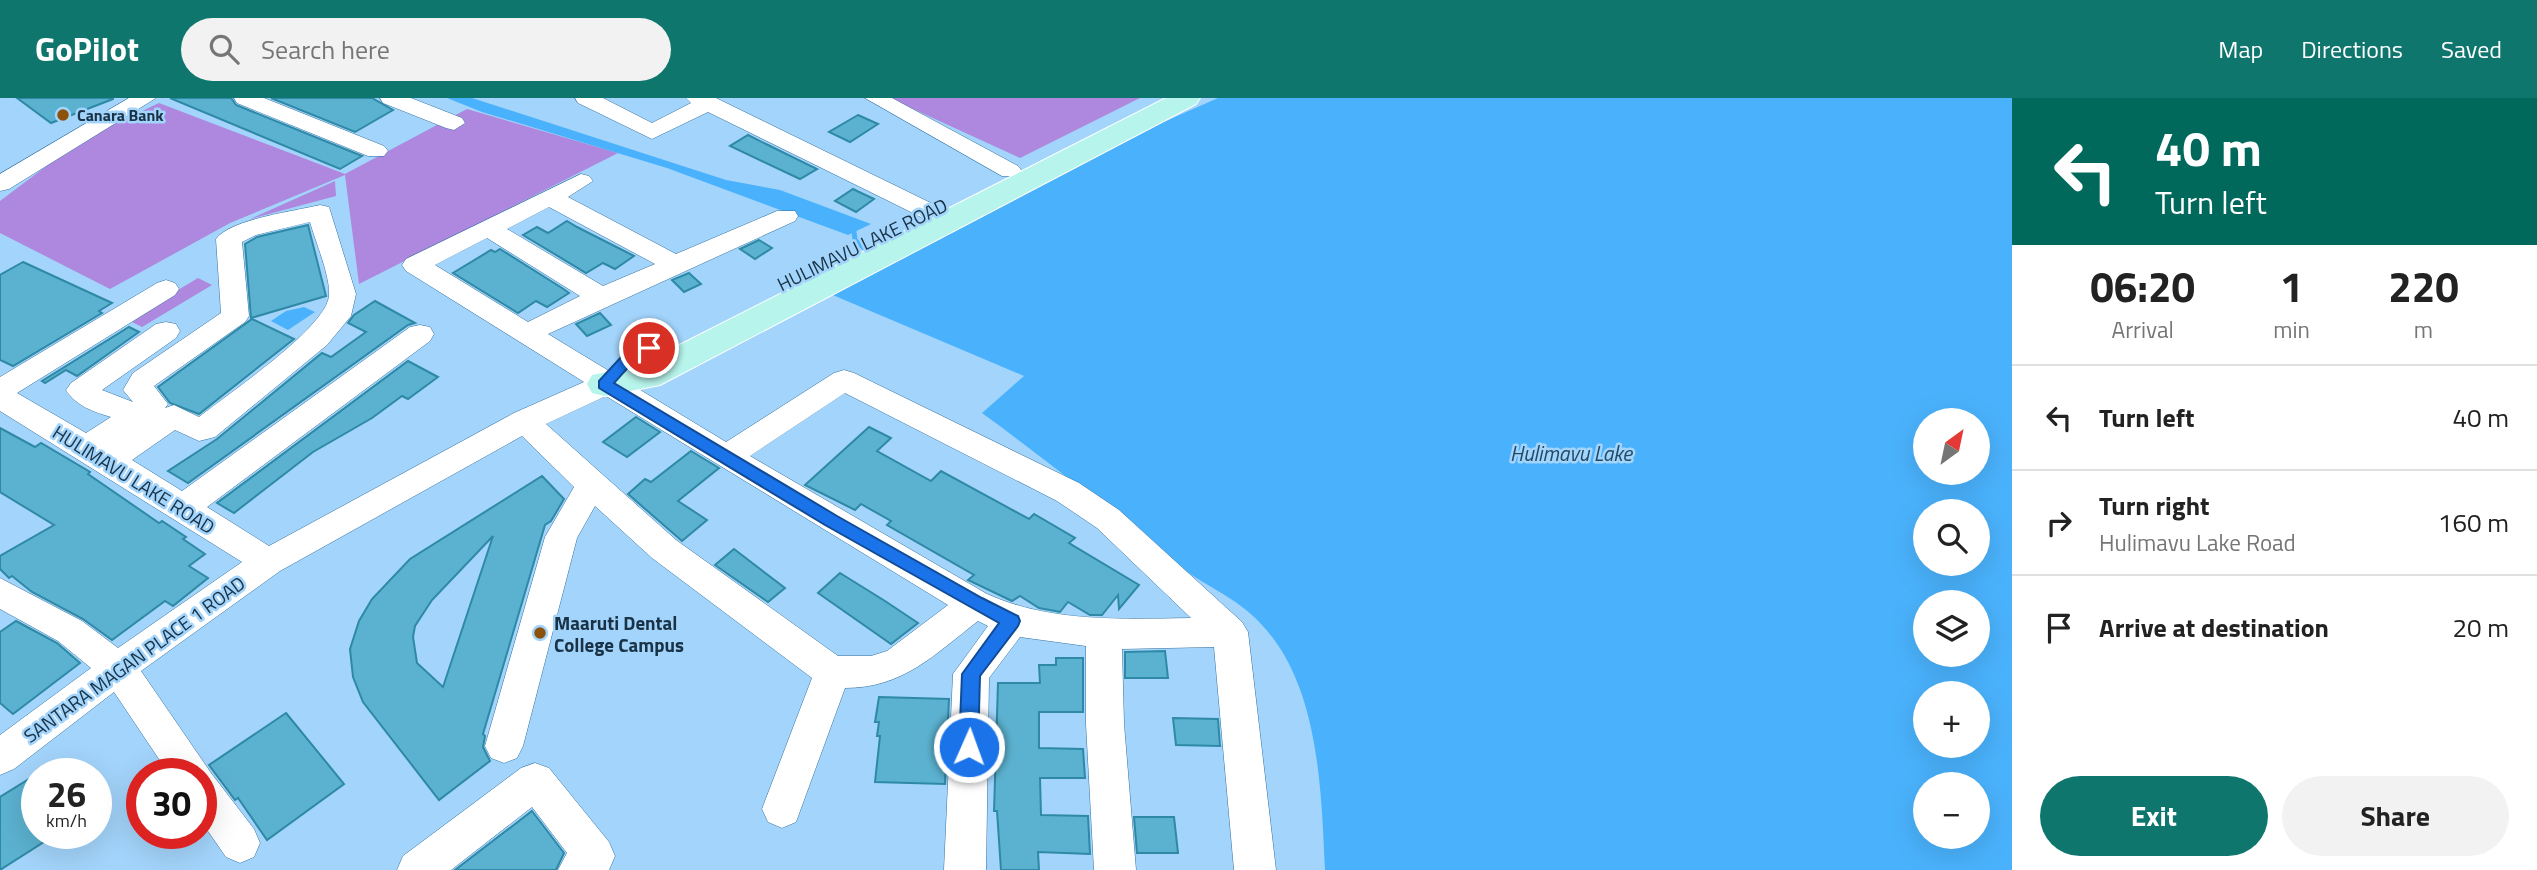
<!DOCTYPE html>
<meta charset="utf-8">
<style>
body{margin:0;font-family:"Titillium Web",sans-serif;background:#f2f2f2;color:#222;height:100vh;display:flex;flex-direction:column;font-size:26px;white-space:nowrap}
*{box-sizing:border-box;margin:0}
p{font-size:23px;color:#767676}
.icon{flex:none;width:38px;height:38px;fill:none;stroke:currentColor;stroke-width:2;stroke-linecap:round;stroke-linejoin:round}
.map{position:relative;flex:1;overflow:hidden}
.side{display:flex;flex-direction:column;background:#fff;width:525px}
.side>*{flex:none}
.hud{background:#00695c;color:#fff;overflow:hidden}
.needle{width:46px;rotate:33deg}
.buttons{position:absolute;left:1913px;top:310px;display:grid;gap:14px}
.buttons a{display:grid;place-items:center;width:77px;height:77px;border-radius:50%;background:#fff;box-shadow:0 7px 28px #0002;font-size:35px}
.speed{position:absolute;left:21px;top:660px;display:flex;gap:14px;font-size:35px;font-weight:700;text-align:center}
.speed>*{display:grid;place-content:center;width:91px;height:91px;border-radius:50%;background:#fff;box-shadow:0 7px 28px #0002;line-height:1}
.speed small{font-size:18px;font-weight:400}
.speed .limit{border:10px solid #d22;background:#fff;color:#111}
.pin{position:absolute;display:grid;place-items:center;width:60px;height:60px;color:#fff;margin:-30px;border:4px solid #fff;border-radius:50%;box-shadow:0 2px 7px #0007}
.me{position:absolute;width:77px;margin:-38px;rotate:2deg;stroke-linejoin:round;filter:drop-shadow(0 0 5px #0008)}
.turn{display:flex;align-items:center;gap:24px;height:147px;padding:0 28px;font-size:32px}
.turn .icon{width:91px;height:91px;stroke-width:2.5}
.turn b{display:block;font-size:49px;line-height:60px}
.eta{display:flex;justify-content:space-evenly;align-items:center;height:119px;text-align:center}
.eta b{font-size:42px;font-weight:700;line-height:49px}
.action{display:flex;gap:14px;margin-top:auto;padding:14px 28px}
.action a{flex:1;height:80px;border-radius:42px;background:#0f766e;color:#fff;font-size:28px;font-weight:700;line-height:80px;text-align:center}
.action a+a{background:#f2f2f2;color:#222}
ul{padding:0;list-style:none}
li{display:flex;align-items:center;gap:21px;height:105px;padding:0 28px;border-top:2px solid #e0e0e0}
li div{flex:1}
li b{display:block;font-size:26px}
li em{font-style:normal}
header{display:flex;align-items:center;gap:42px;box-sizing:border-box;height:98px;padding:0 35px;background:#0f766e;color:#fff}
header strong{font-size:33px}
nav{display:flex;gap:38px;margin-inline-start:auto;font-size:24px}
.search{width:490px;height:63px;background:#f2f2f2;display:flex;align-items:center;gap:18px;box-sizing:border-box;padding:0 24px;border-radius:38px;color:#767676;font-size:26px}
main{display:flex;flex:1;min-height:0}
.map>svg:first-child{display:block}
.green{fill:#ad88de}
.water{fill:#4ab2fc;fill-rule:evenodd}
.lines{fill:none;stroke-linecap:round;stroke-linejoin:round}
.stream{stroke:#4ab2fc;stroke-width:5}
.building{fill:#5bb2d0;stroke:#2e89a6;stroke-width:2;fill-rule:evenodd}
.minor-casing{stroke:#36729f;stroke-width:1}
.major-casing{stroke:#fff;stroke-width:2}
.minor{fill:#fff;fill-rule:evenodd}
.major{fill:#b7f4eb;fill-rule:evenodd}
.route{fill:#1a73e8;stroke:#114b97;stroke-width:2}
.poi-dot{fill:#8c520b;stroke:#a3d4fb;stroke-width:2.5}
.labels{text-anchor:middle;dominant-baseline:central;stroke-width:5;stroke-linejoin:round;paint-order:stroke}
.far-poi-label{font-size:16px;font-weight:bold;fill:#193245;stroke:#a3d4fb;text-anchor:start}
.street-label{font-size:19px;fill:#193245;stroke:#a3d4fb}
.poi-label{font-size:19px;font-weight:bold;fill:#193245;stroke:#a3d4fb;text-anchor:start}
.water-label{font-size:21px;font-style:italic;fill:#214a68;stroke:#a3d4fb}
</style>
<header>
<strong>GoPilot</strong>
<div class="search"><svg class="icon" aria-label="search" viewBox="0 0 24 24"><circle cx="10" cy="10" r="6"/><path d="M15 15l6 6"/></svg>Search here</div>
<nav><a>Map</a><a>Directions</a><a>Saved</a></nav>
</header>
<main>
<div class="map">
<svg width="2012" height="772" viewBox="0 0 2012 772">
<rect width="100%" height="100%" fill="#a3d4fb"/>
<g class="green">
<polygon points="889,0 1140,0 1020,60"/>
<polygon points="159,5 345,76 467,11 618,55 359,186 345,77 230,125 110,191 0,135 0,103 81,42"/>
<polygon points="335,83 336,98 250,121"/>
<polygon points="198,180 212,187 142,229 128,222"/>
</g>
<g class="water">
<polygon points="447,0 472,0 726,82 780,92 871,126 848,137 667,70 482,14"/>
<path d="M1218,0h794v772h-687c-4,-79 -5,-184 -64,-246 -24,-27 -59,-39 -86,-61 -64,-51 -127,-102 -193,-150l42,-37 -196,-83 288,-150zM1925,322h53v52h-53zM1925,413h53v53h-53zM1925,504h53v52h-53zM1925,595h53v53h-53zM1925,686h53v52h-53z"/>
<polygon points="304,209 315,214 288,232 271,223 286,213"/>
</g>
<g class="lines">
<polyline class="stream" points="853,125 855,142 873,158"/>
</g>
<g class="building">
<polygon points="17,0 113,0 113,1 51,25"/>
<polygon points="170,0 231,0 236,7 362,58 340,71"/>
<polygon points="271,0 372,0 393,12 355,34"/>
<polygon points="858,17 878,26 850,44 829,34"/>
<polygon points="748,37 768,47 817,71 800,81 730,48"/>
<polygon points="853,91 857,93 874,101 856,114 835,103"/>
<polygon points="567,123 577,129 634,158 615,171 603,165 586,175 523,137 537,129 548,135"/>
<polygon points="308,127 326,198 251,220 245,146 257,139"/>
<polygon points="759,142 772,150 755,161 740,151"/>
<polygon points="500,151 562,190 569,195 547,209 536,203 518,215 453,175 491,152 495,154"/>
<polygon points="23,164 112,205 99,213 102,215 13,268 0,262 0,177"/>
<polygon points="689,175 701,186 684,194 672,182"/>
<polygon points="375,203 415,225 408,227 188,385 168,373 217,341 322,255 331,259 366,234 348,225 354,217"/>
<polygon points="600,215 611,227 587,238 576,226"/>
<polygon points="252,221 294,241 199,316 170,305 158,289"/>
<polygon points="129,229 139,234 77,278 66,272 45,285 42,283"/>
<polygon points="408,263 438,279 408,301 402,298 372,320 313,354 234,415 217,405"/>
<polygon points="636,319 660,334 627,359 603,344"/>
<polygon points="869,329 891,340 877,353 931,383 941,373 1029,421 1034,416 1075,440 1069,445 1139,487 1119,511 1118,497 1102,517 1090,517 1068,504 1060,514 1039,510 1020,498 1012,503 968,482 974,477 887,427 891,423 861,406 855,412 805,387"/>
<polygon points="0,330 35,349 41,345 90,374 88,376 159,425 162,423 186,439 183,441 205,456 189,468 208,480 173,508 165,503 112,542 83,521 32,494 12,478 9,480 0,471 0,458 54,427 0,394"/>
<polygon points="691,353 719,370 678,403 707,422 682,443 628,396 645,381 651,384"/>
<path d="M542,378l22,23 -13,22 -6,4 -62,209 2,2 -2,11 7,14 -51,39 -76,-98 -10,-25 -3,-28 9,-28 13,-22 38,-40zM493,438l-50,151 -26,-24 -4,-26 2,-11 17,-26z"/>
<polygon points="734,451 785,490 768,504 715,467"/>
<polygon points="840,475 885,503 918,525 891,546 818,495"/>
<polygon points="16,523 57,545 80,565 13,616 0,605 0,534"/>
<polygon points="1165,553 1168,580 1125,580 1125,554"/>
<polygon points="1056,560 1083,560 1083,614 1039,614 1039,650 1083,651 1085,680 1040,680 1041,717 1088,718 1090,756 1038,754 1039,772 1001,772 997,713 994,713 998,585 1040,585 1039,567 1056,567"/>
<polygon points="879,599 949,601 945,686 875,684 880,638 877,638 879,624 875,624"/>
<polygon points="286,615 344,686 267,742 238,700 235,702 209,667"/>
<polygon points="1173,620 1218,621 1220,648 1176,647"/>
<polygon points="37,676 37,735 58,735 0,772 0,699"/>
<polygon points="532,713 564,755 556,772 455,772"/>
<polygon points="1134,719 1174,719 1178,755 1137,755"/>
</g>
<g class="lines">
<g class="minor-casing">
<g id="minor">
<polygon points="129,0 156,0 9,91 0,93 0,76"/>
<polygon points="234,0 264,0 384,48 388,53 384,58 368,58 237,5"/>
<polygon points="380,0 411,0 462,20 465,25 454,32 446,30 383,5"/>
<polygon points="575,0 603,0 652,25 691,5 686,0 716,0 937,108 956,125 952,130 934,130 919,118 708,14 652,41 578,5"/>
<polygon points="865,0 892,0 1018,68 1022,73 1018,78 1002,78"/>
<path d="M581,76l8,2 4,5 -25,16 108,57 101,-43h18l3,5 -3,5 -247,113 178,108 108,-69 10,-3 10,3 225,110 40,27 123,112 6,10 28,238h-42l-20,-223 -92,2 2,75 12,146h-42l-8,-146v-78l-66,-9 -31,41 -3,192h-42l9,-196 35,-48 -10,-5c-44,34 -75,67 -133,67l-49,134 -14,6 -14,-6 -6,-13 50,-131 -160,-120 -57,-52 -18,32 -54,208 -6,12 -13,5 -13,-5 -6,-12 60,-209 29,-50 -52,-51 -242,135 -139,100 70,102 43,56 6,14 -6,14 -14,6 -14,-6 -25,-36v-47h-32l-55,-82 -100,77 -14,6v-40l91,-67 -33,-27 -58,-32v-31l82,43 36,27 124,-86 -242,-151v-34l157,-94 9,-3 9,3 4,6 -4,6 -158,98 69,40 25,-16c-17,-5 -35,-11 -45,-27l5,-7 85,-59 10,-2 10,2 4,7 -4,7 -74,52 31,12 -10,-12 10,-17 88,-60 -5,-74c14,-20 80,-28 104,-34l9,2 27,87 -5,22 -24,29 -112,92 -16,4 -24,-11 -43,30 50,31 228,-164 10,-2 10,2 4,7 -4,7 -223,166 62,39 245,-133 70,-31 -178,-111 -4,-6 4,-6zM549,109l106,57 -52,22 -96,-57zM310,124c5,18 21,56 19,74 -3,32 -101,98 -130,121l-25,-12 -9,3 3,-4 -14,-18 91,-64 4,-6 -7,-74 14,-7zM487,140l93,58 -52,26 -93,-57zM845,295l212,108 40,27 94,90c-68,1 -140,5 -204,-24l-237,-138zM606,298l342,209 -61,46 -16,5h-33l-162,-116 -130,-116z"/>
<polygon points="535,665 549,670 609,744 615,758 609,772 558,772 567,755 532,709 451,772 397,772 403,758 521,670"/>
</g>
</g>
<g class="major-casing">
<polygon id="major" points="1166,0 1200,0 1196,6 660,287 605,298 592,295 587,286 592,277 640,267"/>
</g>
<use href="#minor" class="minor"/>
<use href="#major" class="major"/>
</g>
<polygon class="route" points="649,246 657,250 654,254 632,265 614,285 837,418 982,500 1018,518 1020,523 1018,528 980,578 978,649 975,655 969,658 962,655 959,649 962,576 999,525 825,427 599,290 599,283 622,258"/>
<g class="poi-dot">
<circle cx="63" cy="17" r="7"/>
<circle cx="540" cy="535" r="7"/>
</g>
<g class="labels">
<g class="far-poi-label">
<text x="77" y="17">Canara Bank</text>
</g>
<g class="street-label">
<text transform="translate(862 146) rotate(-26)">HULIMAVU LAKE ROAD</text>
<text transform="translate(134 381) rotate(32)">HULIMAVU LAKE ROAD</text>
<text transform="translate(134 561) rotate(-36)">SANTARA MAGAN PLACE 1 ROAD</text>
</g>
<g class="poi-label">
<text x="554" y="524">Maaruti Dental<tspan x="554" dy="22">College Campus</tspan></text>
</g>
<g class="water-label">
<text x="1571" y="355">Hulimavu Lake</text>
</g>
</g>
</svg>
<div class="buttons">
<a><svg class="needle" viewBox="-14 -14 28 28"><path d="M0-13l5 13h-10z" fill="#e53935"/><path d="M0 13l5-13h-10z" fill="#767676"/></svg></a>
<a><svg class="icon" aria-label="search" viewBox="0 0 24 24"><circle cx="10" cy="10" r="6"/><path d="M15 15l6 6"/></svg></a>
<a><svg class="icon" aria-label="layers" viewBox="0 0 24 24"><path d="M12 4l9 5-9 5-9-5zM3 14l9 5 9-5"/></svg></a>
<a>+</a>
<a>−</a>
</div>
<div class="speed"><div>26<small>km/h</small></div><div class="limit">30</div></div>
<div class="pin" style="left:649px;top:250px;background:#d93025"><svg class="icon" aria-label="arrive" viewBox="0 0 24 24"><path d="M6 21V4h12l-3 4 3 4H6"/></svg></div>
<svg class="me" style="left:969px;top:649px" viewBox="-20 -20 40 40"><circle r="17" fill="#1a73e8" stroke="#fff" stroke-width="3"/><path d="M0-11L8 9 0 5-8 9z" fill="#fff"/></svg>
</div>
<section class="side">
<div class="hud">
<div class="turn"><svg class="icon" aria-label="left" viewBox="0 0 24 24"><path d="M17 20v-9H6M10 6l-5 5 5 5"/></svg><div><b>40 m</b>Turn left</div></div>
</div>
<div class="eta">
<div><b>06:20</b><p>Arrival</p></div>
<div><b>1</b><p>min</p></div>
<div><b>220</b><p>m</p></div>
</div>
<ul>
<li><svg class="icon" aria-label="left" viewBox="0 0 24 24"><path d="M17 20v-9H6M10 6l-5 5 5 5"/></svg><div><b>Turn left</b></div><em>40 m</em></li>
<li><svg class="icon" aria-label="right" viewBox="0 0 24 24"><path d="M7 20v-9h11M14 6l5 5-5 5"/></svg><div><b>Turn right</b><p>Hulimavu Lake Road</p></div><em>160 m</em></li>
<li><svg class="icon" aria-label="arrive" viewBox="0 0 24 24"><path d="M6 21V4h12l-3 4 3 4H6"/></svg><div><b>Arrive at destination</b></div><em>20 m</em></li>
</ul>
<div class="action"><a>Exit</a><a>Share</a></div>
</section>
</main>
